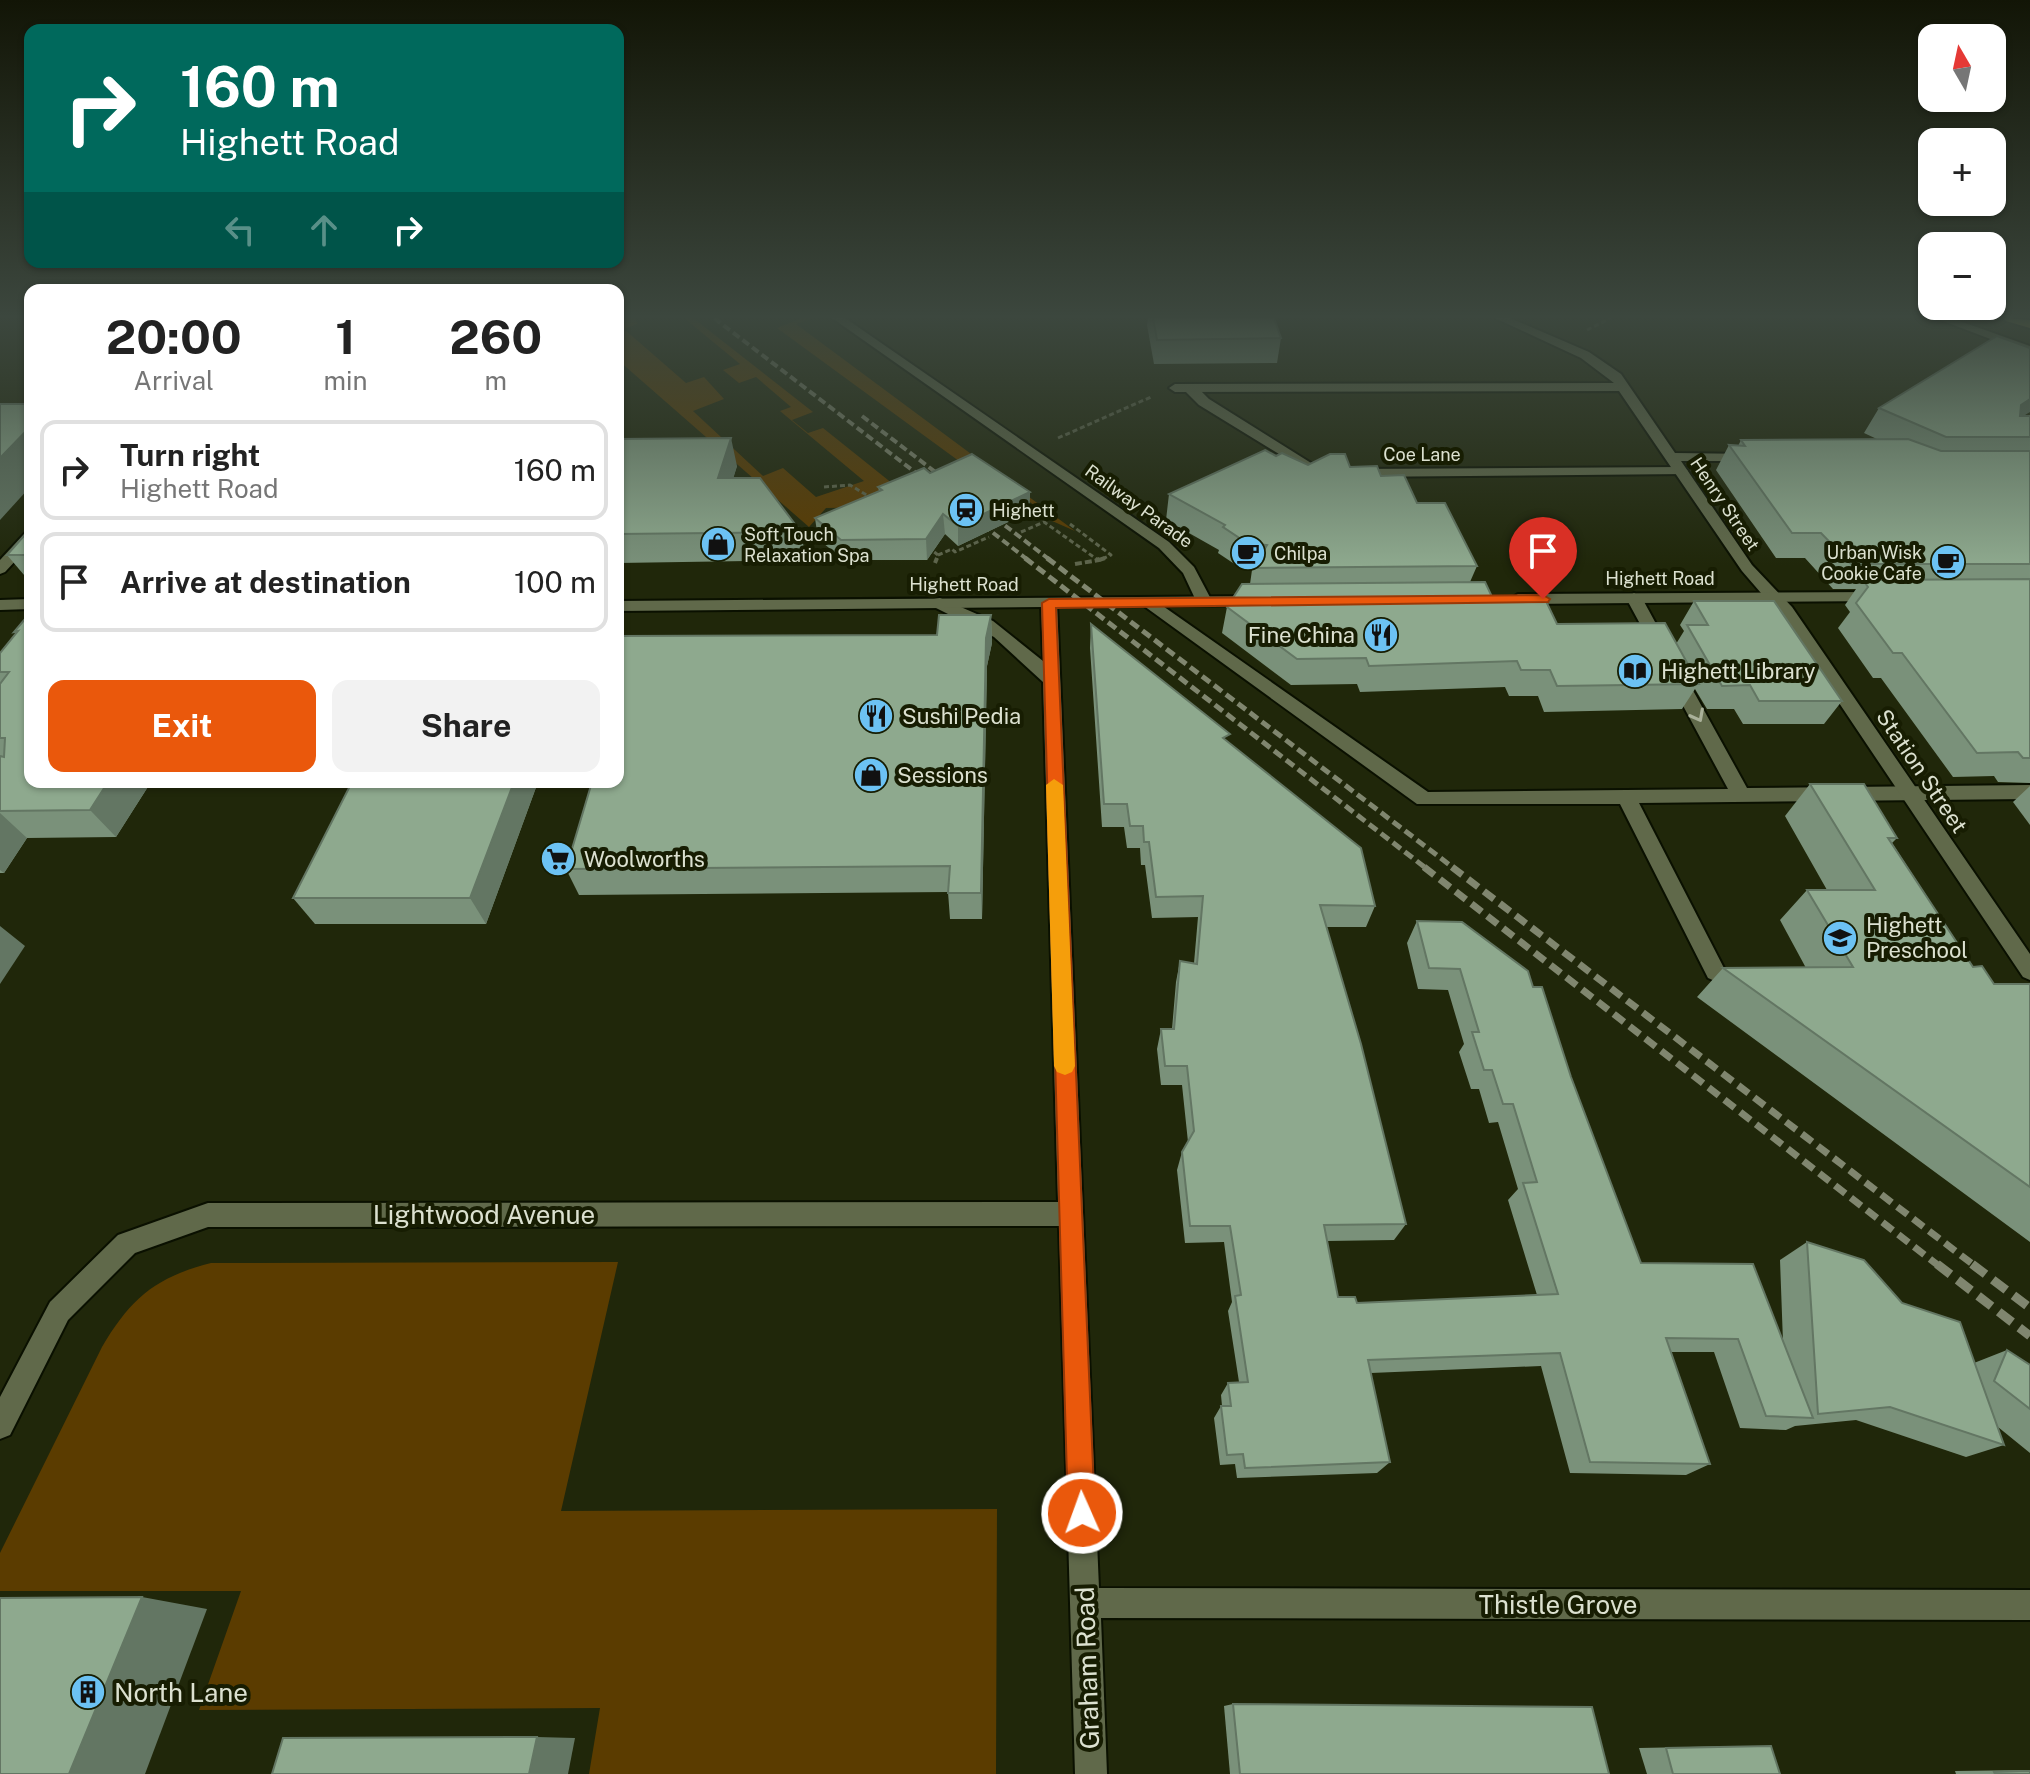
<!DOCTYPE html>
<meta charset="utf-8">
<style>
body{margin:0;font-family:"Public Sans",sans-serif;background:#f2f2f2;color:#222;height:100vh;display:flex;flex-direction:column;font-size:30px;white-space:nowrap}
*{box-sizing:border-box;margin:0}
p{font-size:26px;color:#767676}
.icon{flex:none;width:44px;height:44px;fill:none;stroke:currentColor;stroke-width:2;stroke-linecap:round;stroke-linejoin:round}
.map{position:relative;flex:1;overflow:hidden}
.details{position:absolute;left:24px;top:284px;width:600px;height:504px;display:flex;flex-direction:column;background:#fff;border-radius:16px;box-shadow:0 2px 6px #0004}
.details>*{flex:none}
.guide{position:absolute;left:24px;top:24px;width:600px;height:244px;border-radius:16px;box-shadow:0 2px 6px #0004;background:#00695c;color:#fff;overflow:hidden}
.needle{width:52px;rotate:351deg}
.controls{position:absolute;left:1918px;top:24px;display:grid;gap:16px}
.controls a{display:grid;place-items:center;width:88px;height:88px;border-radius:16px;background:#fff;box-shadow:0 2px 6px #0004;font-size:40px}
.pin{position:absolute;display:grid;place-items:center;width:68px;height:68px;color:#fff;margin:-82px -34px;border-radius:50% 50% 50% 0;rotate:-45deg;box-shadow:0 0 8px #0007}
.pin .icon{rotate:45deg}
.me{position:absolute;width:88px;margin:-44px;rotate:358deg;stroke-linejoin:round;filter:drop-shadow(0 0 6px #0008)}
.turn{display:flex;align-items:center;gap:28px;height:168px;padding:0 24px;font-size:36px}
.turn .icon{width:104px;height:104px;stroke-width:2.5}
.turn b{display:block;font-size:56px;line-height:68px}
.lanes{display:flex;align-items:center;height:76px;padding:0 24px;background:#0003;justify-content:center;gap:40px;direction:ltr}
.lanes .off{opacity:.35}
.eta{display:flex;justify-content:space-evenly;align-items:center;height:136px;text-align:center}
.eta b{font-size:48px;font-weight:700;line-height:56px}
.cta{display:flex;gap:16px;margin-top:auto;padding:16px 24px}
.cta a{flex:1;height:92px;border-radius:16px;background:#ea580c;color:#fff;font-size:32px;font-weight:700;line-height:92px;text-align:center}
.cta a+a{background:#f2f2f2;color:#222}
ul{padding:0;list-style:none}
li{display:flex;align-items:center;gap:24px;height:100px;margin:0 16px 12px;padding:0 8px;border:4px solid #e0e0e0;border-radius:16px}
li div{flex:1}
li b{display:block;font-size:30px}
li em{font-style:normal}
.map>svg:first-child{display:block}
.green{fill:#5b3c00}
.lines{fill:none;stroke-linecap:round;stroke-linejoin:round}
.service-casing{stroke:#0a1000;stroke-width:4}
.minor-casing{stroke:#0a1000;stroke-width:4}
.tertiary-casing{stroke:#0a1000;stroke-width:4}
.trunk-casing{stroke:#0a1000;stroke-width:4}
.path-far1{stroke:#5e654c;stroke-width:3;stroke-dasharray:5 3;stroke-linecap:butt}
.path{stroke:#5e654c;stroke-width:4;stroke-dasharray:7 3;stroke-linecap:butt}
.service{fill:#60694a;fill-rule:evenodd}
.minor{fill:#60694a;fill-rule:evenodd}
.tertiary{fill:#60694a;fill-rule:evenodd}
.trunk{fill:#b7a83e;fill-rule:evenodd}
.rail-far3{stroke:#80866f;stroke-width:4;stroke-dasharray:8 4;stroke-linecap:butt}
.rail-far2{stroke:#80866f;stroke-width:5;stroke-dasharray:10 5;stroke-linecap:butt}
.rail-far1{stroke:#80866f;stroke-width:7;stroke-dasharray:13 7;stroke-linecap:butt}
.rail{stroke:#80866f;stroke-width:9;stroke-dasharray:17 9;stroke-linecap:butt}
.wall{fill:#7a917a}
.shaded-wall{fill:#637663}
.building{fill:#8ea98e;stroke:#637663;stroke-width:2}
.oneway{stroke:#aab19a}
.route{fill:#ea580c;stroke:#983908;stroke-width:2}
.slow{fill:#f59e0b}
.labels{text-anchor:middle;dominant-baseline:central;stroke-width:8;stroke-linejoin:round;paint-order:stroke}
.far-street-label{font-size:18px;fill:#dce1d0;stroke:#171d02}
.far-poi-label{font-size:18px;fill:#dce1d0;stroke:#171d02;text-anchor:start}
.poi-label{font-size:22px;fill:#dce1d0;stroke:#171d02;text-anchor:start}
.street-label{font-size:22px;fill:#dce1d0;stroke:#171d02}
.near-street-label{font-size:26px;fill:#dce1d0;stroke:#171d02}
.near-poi-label{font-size:26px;fill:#dce1d0;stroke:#171d02;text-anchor:start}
</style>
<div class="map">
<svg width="2030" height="1774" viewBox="0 0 2030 1774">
<rect width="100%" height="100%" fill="#20270a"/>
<g class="green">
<polygon points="624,318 635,318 637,324 624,329 686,383 704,377 724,399 693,411 763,476 783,468 816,497 864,481 780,411 791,407 756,377 739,383 723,370 740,364 684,318 693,318 813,412 792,420 808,433 823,428 908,496 881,507 826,508 809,527 618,360 618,332"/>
<polygon points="802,318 813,318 796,324 1075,531 1043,517 1047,514 1024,498 1015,502 777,328"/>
<path d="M618,1262l-57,249 436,-2 -1,265h-407l11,-66 -401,2 42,-119h-241v-38l102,-206c29,-49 54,-70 109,-84z"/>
</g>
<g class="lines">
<g class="service-casing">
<g id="service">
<polygon points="1185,385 1195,385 1209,399 1327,473 1320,477 1315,476 1199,405 1185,391"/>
<polygon points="1681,467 1688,471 1686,474 1352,477 1345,473 1352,469"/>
<polygon points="1634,593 1642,598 1667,644 1665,648 1653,648 1651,644 1626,598"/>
<polygon points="1150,597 1428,792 1728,789 1667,676 1676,670 1685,676 1747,788 2030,785 2030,799 1639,803 1726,972 1722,978 1715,981 1708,978 1620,804 1417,804 1144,606 1142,602"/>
</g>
</g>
<g class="minor-casing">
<g id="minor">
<polygon points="832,318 845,318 1169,542 1194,567 1212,601 1210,605 1198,605 1183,573 1159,548"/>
<polygon points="1495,318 1510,318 1589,352 1621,374 1675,453 1752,454 1752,460 1747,461 1681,461 1752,565 1792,607 2030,954 2030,980 2023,977 1780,615 1742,571 1619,391 1175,392 1169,388 1175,384 1614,383 1581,358"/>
<polygon points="1935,318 1951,318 2030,346 2030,354"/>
<polygon points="30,531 30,545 5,572 0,574 0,560 25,533"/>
<polygon points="940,598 993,621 1043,661 1041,603 1049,598 1057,603 1099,1588 2030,1590 2030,1620 1101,1618 1107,1774 1075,1774 1059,1226 208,1227 135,1253 68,1320 10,1435 0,1439 0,1397 50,1302 118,1235 208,1203 1058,1202 1043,682 994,637 934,607 934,599"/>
</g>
</g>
<g class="tertiary-casing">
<g id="tertiary">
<polygon points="1878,592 1886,597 1884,601 1518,604 1510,599 1518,594"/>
<polygon points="1258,596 1264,597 1264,605 618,611 618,601"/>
<polygon points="30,599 30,609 0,610 0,600"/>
</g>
</g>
<g class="trunk-casing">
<polygon id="trunk" points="2004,318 2030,320 2030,328 2006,321"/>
</g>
<g class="path-far1">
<polyline points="1587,330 1611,318"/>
<polyline points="1058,438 1151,397"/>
<polyline points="824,487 850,485 873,499"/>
<polyline points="1070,524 1111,555 1100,560"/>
<polyline points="1021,532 1044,522 1098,560"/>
<polyline points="928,547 938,555 936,560"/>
<polyline points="938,555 952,549 955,552 989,537"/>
</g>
<g class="path">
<polyline points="1099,560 1105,558"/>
<polyline points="935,563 937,558"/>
<polyline points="1075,564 1099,560 1096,558"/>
</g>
<use href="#service" class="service"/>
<use href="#minor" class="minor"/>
<use href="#tertiary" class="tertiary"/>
<use href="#trunk" class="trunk"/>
<g class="rail-far3">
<polyline points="714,318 933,486"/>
<polyline points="862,416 951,484"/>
<polyline points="986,511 1050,560"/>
<polyline points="974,518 1028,560"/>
</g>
<g class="rail-far2">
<polyline points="1025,558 1427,869"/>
<polyline points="1047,558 1455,869"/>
</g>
<g class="rail-far1">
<polyline points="1424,867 1939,1266"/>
<polyline points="1452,867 1975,1266"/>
</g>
<g class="rail">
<polyline points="1937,1264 2030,1336"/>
<polyline points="1972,1264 2030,1308"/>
</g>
</g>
<g class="wall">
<polygon points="1148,318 1274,318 1281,338 1277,363 1154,364 1147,325"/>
<polygon points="1879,408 2030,416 2030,783 1998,782 1994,776 1953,777 1881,678 1873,678 1838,628 1850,612 1845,605 1856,589 1833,589 1805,558 1776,558 1716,470 1729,445 1738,446 1741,440 1879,440 1864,433"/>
<polygon points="618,439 737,466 733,478 801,532 806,560 618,563"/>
<polygon points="1276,456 1308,465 1350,467 1381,476 1417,503 1477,566 1470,582 1493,599 1557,624 1676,644 1684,631 1680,625 1694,601 1842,701 1824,724 1743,724 1734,709 1707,709 1695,689 1682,709 1544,712 1538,696 1509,696 1505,687 1360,692 1357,684 1291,685 1222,633 1227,607 1250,584 1252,570 1242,569 1218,553 1219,550 1166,520 1169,494"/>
<polygon points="930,473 1030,492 1029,512 958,546 945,534 927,560 844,560 818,539 815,518 879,491 878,487"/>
<polygon points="30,529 30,582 7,555"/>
<polygon points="30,613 151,782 116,837 27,838 4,873 0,873 0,653 16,634 14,632"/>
<polygon points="991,615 992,643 987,666 982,919 950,919 948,892 579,895 566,869 937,635"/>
<polygon points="1091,624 1228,743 1375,906 1366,927 1326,927 1406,1224 1394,1240 1327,1241 1338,1297 1357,1303 1537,1295 1508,1200 1518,1189 1498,1122 1489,1123 1479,1089 1471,1089 1459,1052 1464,1044 1448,990 1418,989 1407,943 1417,921 1533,987 1571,1077 1641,1263 1783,1342 1780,1260 1807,1242 1902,1303 1974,1363 2007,1350 2030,1365 2030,1453 1998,1427 2004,1445 1966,1457 1856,1420 1795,1426 1786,1430 1740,1428 1714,1352 1671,1352 1710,1464 1686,1475 1570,1473 1541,1366 1371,1373 1390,1462 1377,1473 1237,1478 1235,1464 1220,1465 1214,1418 1221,1406 1222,1406 1221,1395 1228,1383 1239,1382 1228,1311 1232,1302 1224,1242 1185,1243 1177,1170 1182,1152 1188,1142 1182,1085 1161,1085 1157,1049 1161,1029 1172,1029 1176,982 1180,961 1194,963 1198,917 1152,918 1145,865 1141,865 1140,848 1127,848 1124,827 1102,827 1090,648"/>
<polygon points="352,782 538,782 486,924 315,924 293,898"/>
<polygon points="1810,784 1897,838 1892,843 1973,967 1994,984 2030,984 2030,1242 1697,997 1723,968 1806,968 1780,920 1807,890 1827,890 1785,816"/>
<polygon points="2030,786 2030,825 2013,802"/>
<polygon points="1233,1704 1609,1774 1230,1774 1224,1706"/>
<polygon points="1740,1746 1780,1774 1647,1774 1639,1748"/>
<polygon points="2030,1770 2030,1774 1956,1774 1955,1771"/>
</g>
<g class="shaded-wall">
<polygon points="2030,399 2030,412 2002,429 2021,405"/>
<polygon points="30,427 30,487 0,520 0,458"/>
<polygon points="731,438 737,466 725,506 718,478"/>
<polygon points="1030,492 1029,512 958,546 958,526"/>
<polygon points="943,514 945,534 927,560 926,539"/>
<polygon points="991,615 992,643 987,666 982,919 981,893 986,638"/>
<polygon points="108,782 151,782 116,837 90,810"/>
<polygon points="514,782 538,782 486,924 470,898"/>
<polygon points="0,813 27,838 4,873 0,870"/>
<polygon points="0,926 25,946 0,984"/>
<polygon points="142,1597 207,1609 145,1774 69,1774"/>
<polygon points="537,1737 575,1738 568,1774 529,1774"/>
</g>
<g class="building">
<polygon points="1153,318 1274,318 1281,338 1157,340"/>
<polygon points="1997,336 2030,348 2030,399 2021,405 2020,416 2030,416 2030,437 1946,437 1879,408"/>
<polygon points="0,404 30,404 30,427 0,458"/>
<polygon points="731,438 718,478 760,478 801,532 618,534 618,439"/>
<polygon points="1908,439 1941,451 2030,451 2030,564 1851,564 1821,533 1792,533 1729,445 1745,446 1741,440"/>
<polygon points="1265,450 1276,456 1282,453 1308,465 1330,454 1345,454 1350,467 1377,466 1381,476 1404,475 1417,503 1445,503 1477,566 1253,568 1267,545 1247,543 1223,527 1225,525 1169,494"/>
<polygon points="972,454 1030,492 958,526 943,514 926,539 841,540 815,518 882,490 878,487 924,468 930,473"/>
<polygon points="30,529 30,555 7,555"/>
<polygon points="2030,579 2030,758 2023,758 2018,752 1977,753 1902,653 1893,653 1856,603 1868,587 1863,580"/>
<polygon points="1485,582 1493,599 1545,599 1557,624 1665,623 1699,684 1557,686 1550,670 1521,670 1517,661 1369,666 1366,658 1297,659 1227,607 1242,584"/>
<polygon points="1694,601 1774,601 1842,701 1759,701 1750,685 1722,686 1687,625 1708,625"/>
<polygon points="30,613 30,782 108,782 90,810 0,811 0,756 4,757 5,738 0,738 0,684 9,672 0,672 0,653 18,631 14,632"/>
<polygon points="939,615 991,615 986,638 981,893 948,893 950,866 566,869 592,782 618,782 618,636 937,635"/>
<polygon points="1091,624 1230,734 1223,738 1361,848 1375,906 1320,905 1361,1044 1406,1224 1324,1225 1338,1297 1355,1297 1357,1303 1558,1294 1523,1183 1537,1182 1513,1104 1503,1104 1492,1070 1484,1070 1472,1032 1479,1032 1460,969 1429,968 1417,921 1462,922 1528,971 1533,987 1542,987 1571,1077 1641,1263 1753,1264 1813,1418 1766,1416 1738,1339 1666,1338 1710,1464 1590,1462 1560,1353 1368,1360 1390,1462 1245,1468 1243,1454 1227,1455 1221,1406 1231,1406 1228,1383 1248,1382 1235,1296 1241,1295 1230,1226 1190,1226 1182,1152 1194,1131 1187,1066 1165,1066 1161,1029 1174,1029 1180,961 1197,964 1203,896 1156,897 1149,842 1144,842 1143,826 1130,826 1127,804 1104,804"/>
<polygon points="352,782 514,782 470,898 293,898"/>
<polygon points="1810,784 1864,784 1897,838 1888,838 1973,967 1982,966 1994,984 2030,984 2030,1187 1723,968 1853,967 1807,890 1875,890"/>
<polygon points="1807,1242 1864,1260 1902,1303 1960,1322 2004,1445 1890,1407 1818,1414"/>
<polygon points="2007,1350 2030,1365 2030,1409 1994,1381"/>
<polygon points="142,1597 69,1774 0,1774 0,1598"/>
<polygon points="1233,1704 1592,1707 1609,1774 1240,1774"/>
<polygon points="537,1737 529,1774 272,1774 283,1738"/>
<polygon points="1771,1746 1780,1774 1673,1774 1666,1748"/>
<polygon points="2030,1771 2030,1774 1995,1774 1994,1772"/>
</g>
<defs><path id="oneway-chevron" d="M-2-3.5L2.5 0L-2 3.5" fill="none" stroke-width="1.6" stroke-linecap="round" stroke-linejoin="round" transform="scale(2)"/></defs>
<use class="oneway" href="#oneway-chevron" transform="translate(1698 716) rotate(62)"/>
<linearGradient id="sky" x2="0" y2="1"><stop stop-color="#121506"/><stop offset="0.56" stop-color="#3c473e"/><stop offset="1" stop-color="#3c473e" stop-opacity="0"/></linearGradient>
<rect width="2030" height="566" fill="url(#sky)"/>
<polygon class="route" points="1543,595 1550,599 1548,602 1056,608 1095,1513 1091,1523 1082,1527 1072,1523 1068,1513 1042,603 1049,599"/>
<polygon class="slow" points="1054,779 1063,785 1075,1066 1072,1072 1065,1075 1057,1072 1054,1066 1046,785"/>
<defs>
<g id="station-disc" transform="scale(1.8)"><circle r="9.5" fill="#6cc2f3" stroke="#171d02"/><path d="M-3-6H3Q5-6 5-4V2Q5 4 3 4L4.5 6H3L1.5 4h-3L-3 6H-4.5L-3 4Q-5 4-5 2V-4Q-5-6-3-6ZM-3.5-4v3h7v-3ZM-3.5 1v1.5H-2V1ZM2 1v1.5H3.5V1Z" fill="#111"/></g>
<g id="shop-disc" transform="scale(1.8)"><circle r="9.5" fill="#6cc2f3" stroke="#171d02"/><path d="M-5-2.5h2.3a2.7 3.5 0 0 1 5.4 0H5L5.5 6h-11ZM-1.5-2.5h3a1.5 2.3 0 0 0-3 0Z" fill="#111"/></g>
<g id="cafe-disc" transform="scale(1.8)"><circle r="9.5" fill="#6cc2f3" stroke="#171d02"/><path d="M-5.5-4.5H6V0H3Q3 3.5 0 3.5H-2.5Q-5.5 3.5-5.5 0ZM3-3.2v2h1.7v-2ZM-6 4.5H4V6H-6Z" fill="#111"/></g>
<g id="restaurant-disc" transform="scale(1.8)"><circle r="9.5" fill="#6cc2f3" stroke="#171d02"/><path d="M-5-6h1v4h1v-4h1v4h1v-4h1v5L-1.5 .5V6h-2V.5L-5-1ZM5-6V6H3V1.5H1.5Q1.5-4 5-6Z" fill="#111"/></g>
<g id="library-disc" transform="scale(1.8)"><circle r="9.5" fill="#6cc2f3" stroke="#171d02"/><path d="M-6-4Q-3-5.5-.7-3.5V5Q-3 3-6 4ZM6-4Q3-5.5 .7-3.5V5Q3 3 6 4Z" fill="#111"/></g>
<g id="supermarket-disc" transform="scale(1.8)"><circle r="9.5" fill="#6cc2f3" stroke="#171d02"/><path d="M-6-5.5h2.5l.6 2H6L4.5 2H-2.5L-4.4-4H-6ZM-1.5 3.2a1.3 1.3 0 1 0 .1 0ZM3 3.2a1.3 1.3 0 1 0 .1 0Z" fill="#111"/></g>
<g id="school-disc" transform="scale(1.8)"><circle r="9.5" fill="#6cc2f3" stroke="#171d02"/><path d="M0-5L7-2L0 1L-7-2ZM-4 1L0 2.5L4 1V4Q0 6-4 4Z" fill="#111"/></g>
<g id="building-disc" transform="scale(1.8)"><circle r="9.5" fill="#6cc2f3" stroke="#171d02"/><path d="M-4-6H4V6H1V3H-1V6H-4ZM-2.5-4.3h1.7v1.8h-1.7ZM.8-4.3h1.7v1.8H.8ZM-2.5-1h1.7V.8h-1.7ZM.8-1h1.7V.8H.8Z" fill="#111"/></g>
</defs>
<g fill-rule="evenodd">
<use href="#station-disc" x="966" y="510"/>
<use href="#shop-disc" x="718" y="544"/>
<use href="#cafe-disc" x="1248" y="553"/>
<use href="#cafe-disc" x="1948" y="562"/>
<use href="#restaurant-disc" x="1381" y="635"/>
<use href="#library-disc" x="1635" y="671"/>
<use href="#restaurant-disc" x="876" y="716"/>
<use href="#shop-disc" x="871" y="775"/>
<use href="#supermarket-disc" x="558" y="859"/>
<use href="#school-disc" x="1840" y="938"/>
<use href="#building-disc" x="88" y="1692"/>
</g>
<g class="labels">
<g class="far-street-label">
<text x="1422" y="454">Coe Lane</text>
<text transform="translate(1725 504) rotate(56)">Henry Street</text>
<text transform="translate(1139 506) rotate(36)">Railway Parade</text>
<text x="1660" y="578">Highett Road</text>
<text x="964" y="584">Highett Road</text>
</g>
<g class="far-poi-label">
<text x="992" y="510">Highett</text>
<text x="744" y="534">Soft Touch<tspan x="744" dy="21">Relaxation Spa</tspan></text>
<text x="1922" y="552" text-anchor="end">Urban Wisk<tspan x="1922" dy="21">Cookie Cafe</tspan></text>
<text x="1274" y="553">Chilpa</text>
</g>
<g class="poi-label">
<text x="1355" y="635" text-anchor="end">Fine China</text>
<text x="1661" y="671">Highett Library</text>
<text x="902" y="716">Sushi Pedia</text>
<text x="897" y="775">Sessions</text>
<text x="584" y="859">Woolworths</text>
<text x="1866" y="925">Highett<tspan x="1866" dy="25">Preschool</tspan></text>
</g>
<g class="street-label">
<text transform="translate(1922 771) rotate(56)">Station Street</text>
</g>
<g class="near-street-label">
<text x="484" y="1214">Lightwood Avenue</text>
<text x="1558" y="1604">Thistle Grove</text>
<text transform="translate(1087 1668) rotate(-92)">Graham Road</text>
</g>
<g class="near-poi-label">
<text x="114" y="1692">North Lane</text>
</g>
</g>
</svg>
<div class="controls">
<a><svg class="needle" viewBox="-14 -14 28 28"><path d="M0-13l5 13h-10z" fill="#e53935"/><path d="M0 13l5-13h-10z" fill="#767676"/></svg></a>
<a>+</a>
<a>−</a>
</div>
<div class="pin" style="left:1543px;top:599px;background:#d93025"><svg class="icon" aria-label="arrive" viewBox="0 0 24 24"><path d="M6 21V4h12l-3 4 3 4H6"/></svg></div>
<svg class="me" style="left:1082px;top:1513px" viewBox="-20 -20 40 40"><circle r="17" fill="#ea580c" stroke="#fff" stroke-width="3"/><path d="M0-11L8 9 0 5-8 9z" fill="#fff"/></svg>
<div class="guide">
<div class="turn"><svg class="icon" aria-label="right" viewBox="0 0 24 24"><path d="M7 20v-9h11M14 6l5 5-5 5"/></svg><div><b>160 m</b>Highett Road</div></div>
<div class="lanes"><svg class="icon off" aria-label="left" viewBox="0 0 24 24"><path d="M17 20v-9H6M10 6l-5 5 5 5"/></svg><svg class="icon off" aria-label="ahead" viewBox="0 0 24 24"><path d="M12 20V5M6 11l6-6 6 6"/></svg><svg class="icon" aria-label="right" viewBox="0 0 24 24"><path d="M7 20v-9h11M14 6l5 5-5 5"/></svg></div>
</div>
<section class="details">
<div class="eta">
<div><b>20:00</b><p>Arrival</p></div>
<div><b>1</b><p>min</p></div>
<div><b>260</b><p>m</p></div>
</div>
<ul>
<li><svg class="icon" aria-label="right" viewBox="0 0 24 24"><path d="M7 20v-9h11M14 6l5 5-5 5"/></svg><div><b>Turn right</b><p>Highett Road</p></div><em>160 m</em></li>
<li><svg class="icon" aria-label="arrive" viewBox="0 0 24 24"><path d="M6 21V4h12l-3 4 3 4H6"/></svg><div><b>Arrive at destination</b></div><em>100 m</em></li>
</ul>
<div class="cta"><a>Exit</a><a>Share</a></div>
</section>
</div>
